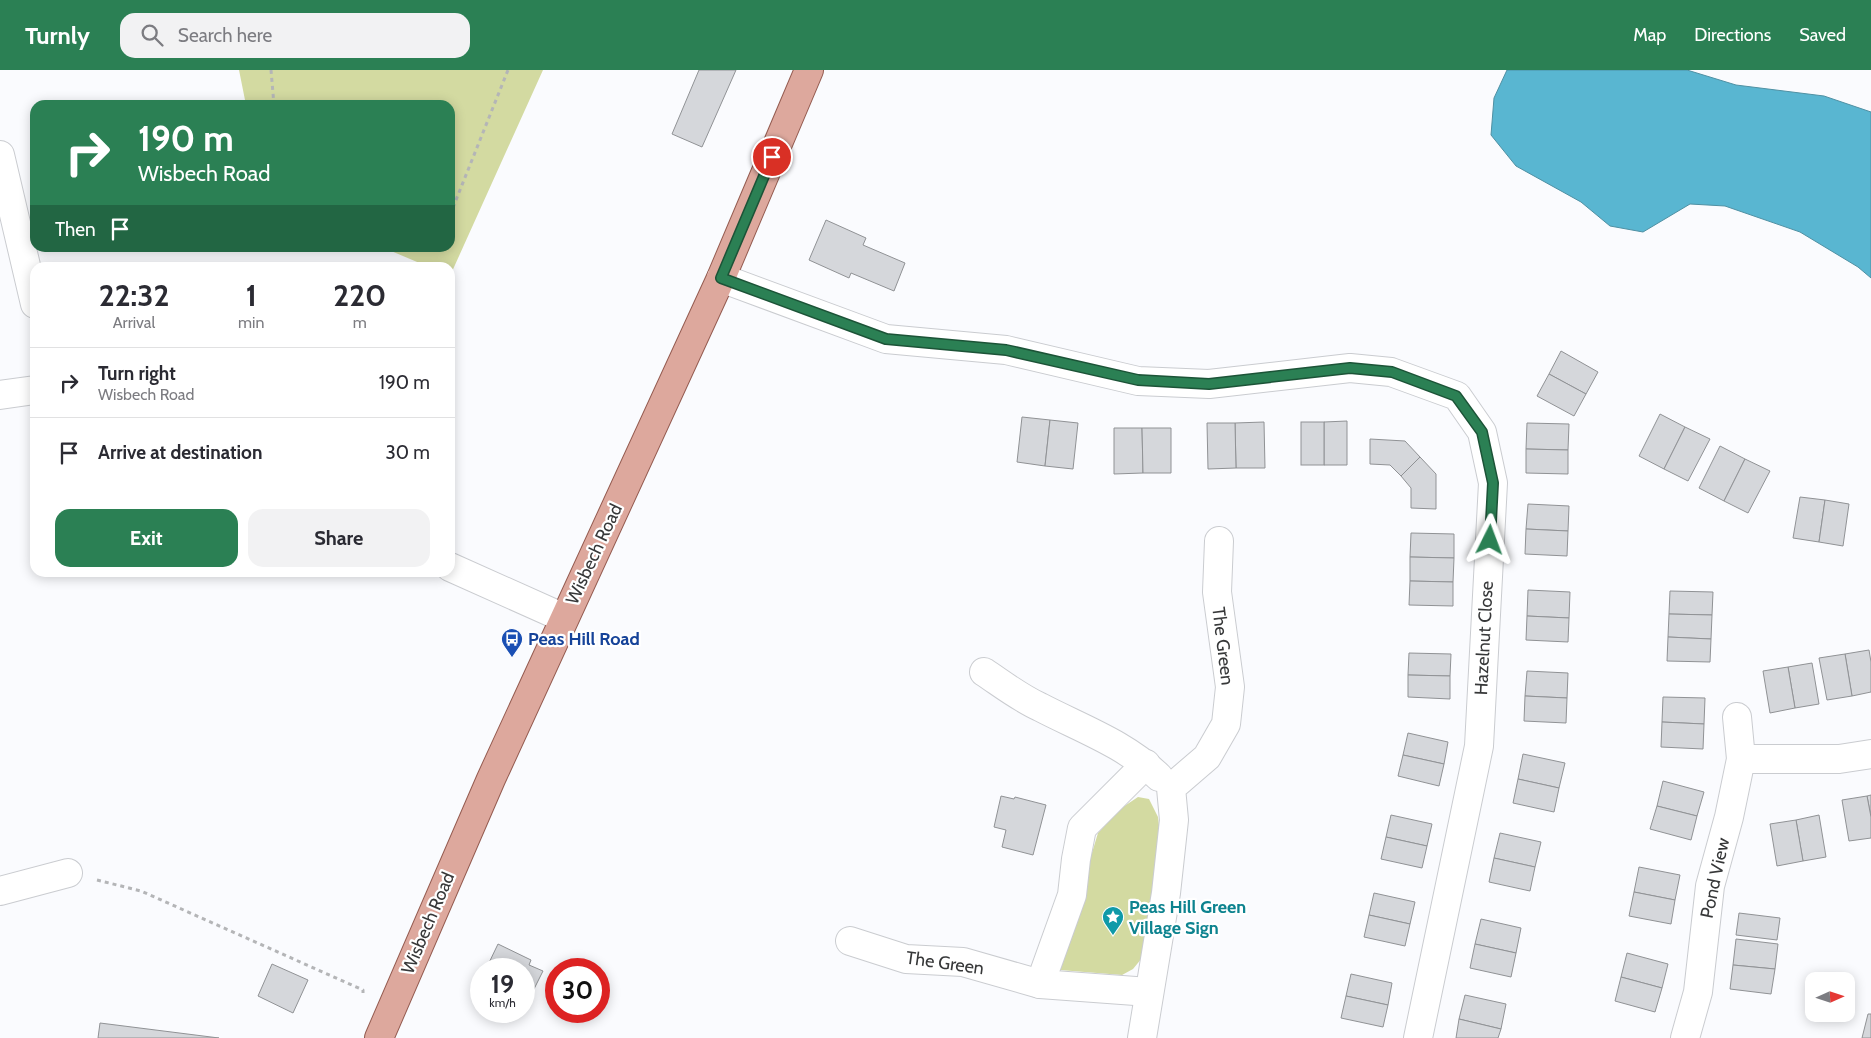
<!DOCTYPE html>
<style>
body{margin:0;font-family:Cabin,sans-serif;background:#f2f2f3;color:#2b2b33;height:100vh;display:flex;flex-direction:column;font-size:19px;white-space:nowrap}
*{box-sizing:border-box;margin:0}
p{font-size:16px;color:#7c7c81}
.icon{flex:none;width:28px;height:28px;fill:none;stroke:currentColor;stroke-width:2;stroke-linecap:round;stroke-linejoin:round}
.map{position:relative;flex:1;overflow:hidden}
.details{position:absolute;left:30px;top:192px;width:425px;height:315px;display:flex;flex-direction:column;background:#fff;border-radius:15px;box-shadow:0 2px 12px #0003}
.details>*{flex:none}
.top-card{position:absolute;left:30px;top:30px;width:425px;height:152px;border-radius:15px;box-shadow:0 2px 12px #0003;background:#2b8054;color:#fff;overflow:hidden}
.needle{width:32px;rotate:87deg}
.controls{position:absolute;left:1805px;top:902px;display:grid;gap:10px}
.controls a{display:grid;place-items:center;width:50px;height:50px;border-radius:10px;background:#fff;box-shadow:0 2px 12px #0003;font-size:25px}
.speed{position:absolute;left:470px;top:888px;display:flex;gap:10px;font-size:25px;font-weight:700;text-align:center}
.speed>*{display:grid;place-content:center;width:65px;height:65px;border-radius:50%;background:#fff;box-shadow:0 2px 12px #0003;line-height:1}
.speed small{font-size:12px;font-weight:400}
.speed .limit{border:8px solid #d22;background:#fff;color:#111}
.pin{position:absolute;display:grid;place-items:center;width:42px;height:42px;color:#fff;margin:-21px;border:2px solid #fff;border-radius:50%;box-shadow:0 1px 5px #0007}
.me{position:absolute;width:55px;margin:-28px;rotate:3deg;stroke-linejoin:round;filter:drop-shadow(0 0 4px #0008)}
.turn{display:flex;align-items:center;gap:18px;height:105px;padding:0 25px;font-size:22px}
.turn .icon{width:65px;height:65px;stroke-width:2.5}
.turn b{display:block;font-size:35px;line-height:42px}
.then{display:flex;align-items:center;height:48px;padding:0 25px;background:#0003;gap:10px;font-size:19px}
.eta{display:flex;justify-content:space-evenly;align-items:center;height:85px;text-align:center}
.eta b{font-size:30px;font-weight:700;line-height:35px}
.primary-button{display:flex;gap:10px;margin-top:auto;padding:10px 25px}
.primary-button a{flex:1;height:58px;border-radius:15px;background:#2b8054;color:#fff;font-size:20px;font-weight:700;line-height:58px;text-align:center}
.primary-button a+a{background:#f2f2f3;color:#2b2b33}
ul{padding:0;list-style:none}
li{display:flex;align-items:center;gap:15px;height:70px;padding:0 25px;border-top:1px solid #e1e1e2}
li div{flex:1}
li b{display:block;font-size:19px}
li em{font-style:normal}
header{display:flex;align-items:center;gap:30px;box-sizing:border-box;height:70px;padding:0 25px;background:#2b8054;color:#fff}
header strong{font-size:24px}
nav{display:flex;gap:28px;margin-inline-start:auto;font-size:18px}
.search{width:350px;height:45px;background:#f2f2f3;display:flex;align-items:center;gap:12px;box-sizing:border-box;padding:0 18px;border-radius:15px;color:#7c7c81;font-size:19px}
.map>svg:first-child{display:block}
.green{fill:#d3daa1}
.water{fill:#59b6d1;stroke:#4f90a3}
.building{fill:#d5d7db;stroke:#909295}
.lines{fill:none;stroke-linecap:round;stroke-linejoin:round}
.minor-casing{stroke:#caccd0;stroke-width:30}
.major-casing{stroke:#945b50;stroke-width:30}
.path{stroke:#b4b5b7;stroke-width:3;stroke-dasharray:4 4;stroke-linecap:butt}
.minor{stroke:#fff;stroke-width:28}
.major{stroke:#dda89d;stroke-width:28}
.route-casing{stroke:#1c5337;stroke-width:12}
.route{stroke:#2b8054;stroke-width:9}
.labels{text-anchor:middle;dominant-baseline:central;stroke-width:4.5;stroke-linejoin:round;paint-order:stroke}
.street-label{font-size:18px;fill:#373839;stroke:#fff}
.transit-label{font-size:18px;font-weight:bold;fill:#164399;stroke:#fff;text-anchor:start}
.culture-label{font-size:18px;font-weight:bold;fill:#0d838f;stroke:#fff;text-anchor:start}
</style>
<header>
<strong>Turnly</strong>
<div class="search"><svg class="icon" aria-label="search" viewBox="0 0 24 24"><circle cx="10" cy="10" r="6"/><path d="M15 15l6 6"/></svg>Search here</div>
<nav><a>Map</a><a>Directions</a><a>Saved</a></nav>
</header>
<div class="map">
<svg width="1871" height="968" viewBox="0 0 1871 968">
<rect width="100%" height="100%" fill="#fafbfe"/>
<g class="green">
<polygon points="239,0 543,0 450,206 450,198 429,197 384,178 450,178 450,35 246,35"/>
<polygon points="1138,727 1149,729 1158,747 1162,780 1142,888 1133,899 1122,905 1060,900 1079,846 1091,786 1098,763 1120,739"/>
</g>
<polygon class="water" points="1507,0 1687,0 1736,15 1824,26 1871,42 1871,208 1858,197 1800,162 1725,136 1690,134 1643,162 1610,156 1581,132 1516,96 1491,65 1494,28"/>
<g class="building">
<polygon points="699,0 736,0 702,77 672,64"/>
<polygon points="826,150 866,168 863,175 905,193 894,221 851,203 849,208 809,190"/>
<polygon points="1561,281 1598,302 1586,324 1549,304"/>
<polygon points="1549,304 1586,324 1574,346 1537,326"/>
<polygon points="1660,344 1685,357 1664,399 1639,386"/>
<polygon points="1022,347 1050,350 1045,396 1017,392"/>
<polygon points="1050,350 1078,353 1073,399 1045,396"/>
<polygon points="1347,351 1347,395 1324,395 1324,352"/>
<polygon points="1264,352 1265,398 1236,398 1235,353"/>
<rect x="1301" y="352" width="23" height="43"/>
<polygon points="1207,353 1235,353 1236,398 1208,399"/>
<polygon points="1527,353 1569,354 1568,380 1526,379"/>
<polygon points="1685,357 1710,369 1688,411 1664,399"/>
<polygon points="1114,358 1142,358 1143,403 1114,404"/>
<polygon points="1142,358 1171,358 1171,403 1143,403"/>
<polygon points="1370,369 1405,371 1420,387 1401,406 1390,395 1370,394"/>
<polygon points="1720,376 1745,389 1724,431 1699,418"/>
<polygon points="1526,379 1568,380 1568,404 1526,403"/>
<polygon points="1420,387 1436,404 1436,439 1411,438 1411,418 1401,406"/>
<polygon points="1745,389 1770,401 1748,443 1724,431"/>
<polygon points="1800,427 1825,430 1819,472 1793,468"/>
<polygon points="1825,430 1849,434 1843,476 1819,472"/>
<polygon points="1528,434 1569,436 1568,461 1526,459"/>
<polygon points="1526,459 1568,461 1567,486 1525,484"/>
<polygon points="1411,463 1454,464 1454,488 1410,487"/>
<polygon points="1410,487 1454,488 1453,512 1410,511"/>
<polygon points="1410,511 1453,512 1453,536 1409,535"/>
<polygon points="1528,520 1570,522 1569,548 1527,546"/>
<polygon points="1670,521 1713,522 1712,545 1669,544"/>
<polygon points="1669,544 1712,545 1711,569 1668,567"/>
<polygon points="1527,546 1569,548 1568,572 1526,570"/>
<polygon points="1668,567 1711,569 1710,592 1667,591"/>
<polygon points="1869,580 1871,592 1871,622 1852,626 1845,584"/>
<polygon points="1409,583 1451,584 1450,606 1408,605"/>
<polygon points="1845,584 1852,626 1827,630 1819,588"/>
<polygon points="1812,593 1819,634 1795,638 1788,597"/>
<polygon points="1788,597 1795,638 1770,643 1763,601"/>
<polygon points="1527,601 1568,603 1567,628 1525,626"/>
<polygon points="1408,605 1450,606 1450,629 1408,627"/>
<polygon points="1525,626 1567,628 1566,653 1524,651"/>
<polygon points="1663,627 1705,628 1704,654 1662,652"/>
<polygon points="1662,652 1704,654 1703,679 1661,677"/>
<polygon points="1408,663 1448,672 1444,694 1403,685"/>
<polygon points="1523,684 1565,693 1559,718 1518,709"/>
<polygon points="1403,685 1444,694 1439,716 1398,706"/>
<polygon points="1518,709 1559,718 1554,742 1513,733"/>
<polygon points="1663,711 1704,722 1697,746 1657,736"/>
<polygon points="1871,725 1871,747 1867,726"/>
<polygon points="1001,726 1014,729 1015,727 1046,735 1033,785 1002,777 1006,760 994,757"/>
<polygon points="1867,726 1871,747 1871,768 1849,771 1842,730"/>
<polygon points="1657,736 1697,746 1691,770 1650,759"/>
<polygon points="1391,745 1432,754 1427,776 1386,767"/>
<polygon points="1819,745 1826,787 1803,791 1796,750"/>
<polygon points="1796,750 1803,791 1777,796 1770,754"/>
<polygon points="1500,763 1541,772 1535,797 1494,788"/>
<polygon points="1386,767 1427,776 1422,798 1381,789"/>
<polygon points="1494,788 1535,797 1530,821 1489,812"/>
<polygon points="1639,797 1680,805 1675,830 1634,822"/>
<polygon points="1634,822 1675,830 1671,854 1629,846"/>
<polygon points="1374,823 1415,832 1410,854 1369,845"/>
<polygon points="1739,843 1780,848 1777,870 1736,865"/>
<polygon points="1369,845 1410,854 1405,876 1364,867"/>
<polygon points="1481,849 1521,858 1516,883 1475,874"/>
<polygon points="1736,869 1778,874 1775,899 1733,895"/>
<polygon points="498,874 531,890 529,895 543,901 529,929 524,927 524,899 486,899"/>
<polygon points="1475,874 1516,883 1511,907 1470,898"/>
<polygon points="1627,883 1668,894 1662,918 1621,907"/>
<polygon points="272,894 308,910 293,943 258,926"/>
<polygon points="1733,895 1775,899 1771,924 1730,919"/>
<polygon points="1351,904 1392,913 1388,935 1346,926"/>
<polygon points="1621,907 1662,918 1655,942 1615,931"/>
<polygon points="1465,925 1506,934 1501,959 1459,949"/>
<polygon points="1346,926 1388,935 1383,957 1341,948"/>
<polygon points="1868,944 1871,944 1871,968 1862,968"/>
<polygon points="1459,949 1501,959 1498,968 1456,968"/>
<polygon points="100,953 219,968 98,968"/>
</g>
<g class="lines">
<g class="minor-casing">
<g id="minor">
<polyline points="0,85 35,234"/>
<polyline points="721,208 886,269 1006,280 1138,311 1209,314 1350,298 1391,302 1457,326 1482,362 1493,413 1479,676 1418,968"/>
<polyline points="0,325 35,320"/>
<polyline points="450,497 564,548"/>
<path d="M984,602c18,12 36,26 56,35 40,21 86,37 119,70"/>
<polyline points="1741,689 1839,689 1871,684"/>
<polyline points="0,821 68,803"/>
<polyline points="850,871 906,889 963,892 1040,914 1149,922"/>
<polyline points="1040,914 1072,825 1076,789 1082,758 1146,694"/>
<polyline points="1142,968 1166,823 1174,750 1171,718 1207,687 1226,654 1230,617 1217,522 1219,471"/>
<polyline points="1685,968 1698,922 1710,816 1729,747 1741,689 1737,647"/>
</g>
</g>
<g class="major-casing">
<polyline id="major" points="379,968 491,709 721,208 809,0"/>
</g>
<g class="path">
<polyline points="271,0 274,35"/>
<polyline points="450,145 508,0"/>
<polyline points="97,810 141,821 363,920 363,923"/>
</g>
<use href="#minor" class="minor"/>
<use href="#major" class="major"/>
</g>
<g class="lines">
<g class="route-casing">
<polyline id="route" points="772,87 721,208 886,269 1006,280 1138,310 1209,314 1350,298 1392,302 1456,326 1482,362 1493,413 1490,470"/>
</g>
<use href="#route" class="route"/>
</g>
<defs>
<g id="bus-pin" transform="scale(1.125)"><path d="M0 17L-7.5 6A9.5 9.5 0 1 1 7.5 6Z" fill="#1a4fb4" stroke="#fff"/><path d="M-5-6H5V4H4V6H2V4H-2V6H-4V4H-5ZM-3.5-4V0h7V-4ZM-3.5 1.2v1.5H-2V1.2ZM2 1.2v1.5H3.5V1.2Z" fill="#fff"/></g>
<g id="sight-pin" transform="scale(1.125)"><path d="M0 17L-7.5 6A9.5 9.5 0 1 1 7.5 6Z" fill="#0f9aa8" stroke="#fff"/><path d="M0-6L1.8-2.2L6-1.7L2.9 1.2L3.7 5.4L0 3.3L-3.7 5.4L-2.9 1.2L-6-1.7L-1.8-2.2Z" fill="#fff"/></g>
</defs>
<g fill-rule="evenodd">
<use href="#bus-pin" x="512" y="569"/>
<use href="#sight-pin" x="1113" y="847"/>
</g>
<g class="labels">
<g class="street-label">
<text transform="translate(594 484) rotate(-65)">Wisbech Road</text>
<text transform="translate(1484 568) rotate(-87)">Hazelnut Close</text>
<text transform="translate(1223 576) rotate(83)">The Green</text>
<text transform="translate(1715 808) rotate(-78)">Pond View</text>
<text transform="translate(428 853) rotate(-67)">Wisbech Road</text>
<text transform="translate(945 893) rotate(8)">The Green</text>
</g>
<g class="transit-label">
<text x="528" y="569">Peas Hill Road</text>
</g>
<g class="culture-label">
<text x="1129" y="837">Peas Hill Green<tspan x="1129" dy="21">Village Sign</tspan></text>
</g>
</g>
</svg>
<div class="controls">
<a><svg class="needle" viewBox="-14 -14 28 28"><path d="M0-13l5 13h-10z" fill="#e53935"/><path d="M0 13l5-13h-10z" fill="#7c7c81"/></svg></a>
</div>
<div class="speed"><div>19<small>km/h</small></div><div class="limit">30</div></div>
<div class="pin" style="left:772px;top:87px;background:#d93025"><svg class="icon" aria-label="arrive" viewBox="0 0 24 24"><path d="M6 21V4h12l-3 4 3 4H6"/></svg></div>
<svg class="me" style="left:1490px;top:470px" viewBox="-20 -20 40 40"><path d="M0-17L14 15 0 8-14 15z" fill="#2b8054" stroke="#fff" stroke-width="4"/></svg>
<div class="top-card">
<div class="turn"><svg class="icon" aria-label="right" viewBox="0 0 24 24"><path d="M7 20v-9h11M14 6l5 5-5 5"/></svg><div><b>190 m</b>Wisbech Road</div></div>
<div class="then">Then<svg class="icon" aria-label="arrive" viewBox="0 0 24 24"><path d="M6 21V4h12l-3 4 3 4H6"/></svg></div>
</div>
<section class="details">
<div class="eta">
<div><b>22:32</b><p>Arrival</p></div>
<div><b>1</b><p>min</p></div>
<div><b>220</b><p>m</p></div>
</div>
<ul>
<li><svg class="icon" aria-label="right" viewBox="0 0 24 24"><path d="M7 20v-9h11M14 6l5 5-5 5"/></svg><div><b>Turn right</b><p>Wisbech Road</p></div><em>190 m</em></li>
<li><svg class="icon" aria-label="arrive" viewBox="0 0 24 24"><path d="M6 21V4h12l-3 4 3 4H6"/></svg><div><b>Arrive at destination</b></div><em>30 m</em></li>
</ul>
<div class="primary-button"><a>Exit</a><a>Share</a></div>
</section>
</div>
